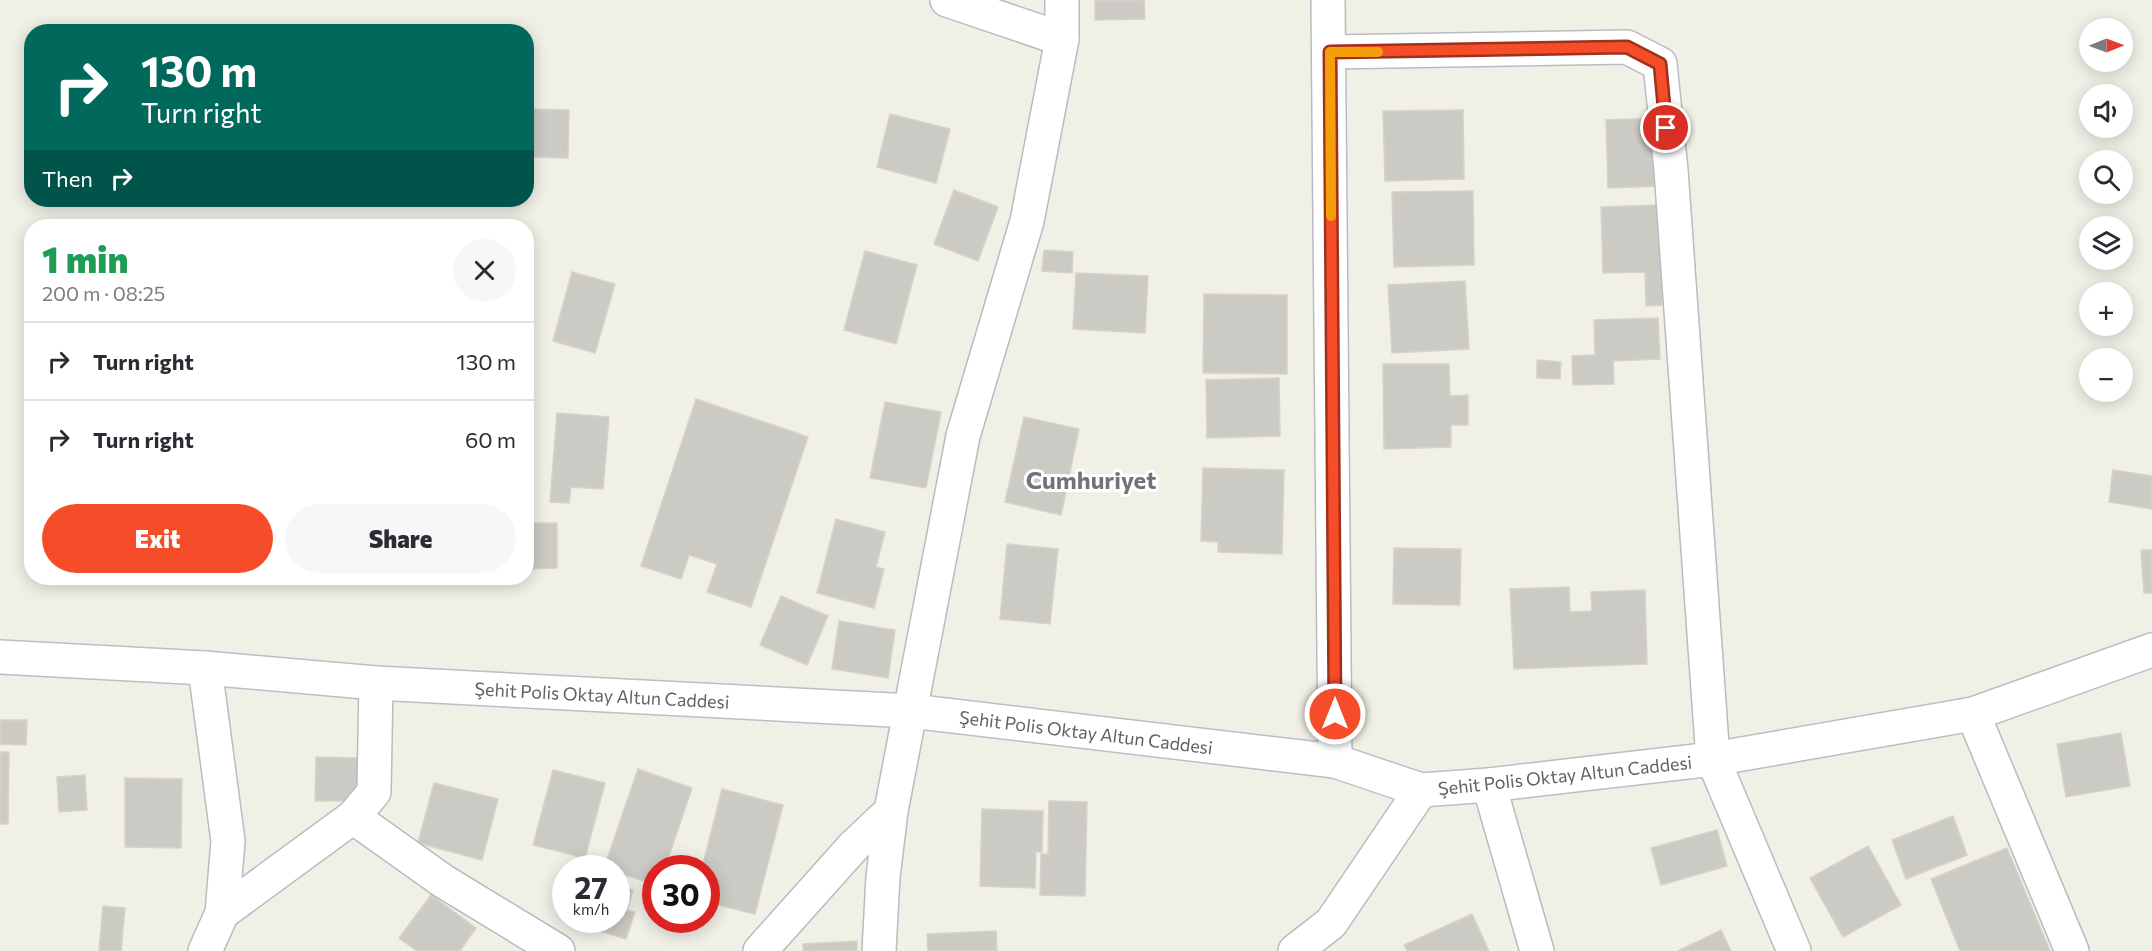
<!DOCTYPE html>
<meta charset="utf-8">
<style>
body{margin:0;font-family:Commissioner,sans-serif;background:#f7f7f7;color:#2b2b33;height:100vh;display:flex;flex-direction:column;font-size:22px;white-space:nowrap}
*{box-sizing:border-box;margin:0}
p{font-size:20px;color:#7c7c81}
.icon{flex:none;width:33px;height:33px;fill:none;stroke:currentColor;stroke-width:2;stroke-linecap:round;stroke-linejoin:round}
.map{position:relative;flex:1;overflow:hidden}
.panel{position:absolute;left:24px;top:219px;width:510px;height:366px;display:flex;flex-direction:column;background:#fff;border-radius:24px;box-shadow:0 3px 15px #0003}
.panel>*{flex:none}
.top-card{position:absolute;left:24px;top:24px;width:510px;height:183px;border-radius:24px;box-shadow:0 3px 15px #0003;background:#00695c;color:#fff;overflow:hidden}
.needle{width:39px;rotate:89deg}
.controls{position:absolute;left:2079px;top:18px;display:grid;gap:12px}
.controls a{display:grid;place-items:center;width:54px;height:54px;border-radius:50%;background:#fff;box-shadow:0 3px 15px #0003;font-size:30px}
.speed{position:absolute;left:552px;top:855px;display:flex;gap:12px;font-size:30px;font-weight:700;text-align:center}
.speed>*{display:grid;place-content:center;width:78px;height:78px;border-radius:50%;background:#fff;box-shadow:0 3px 15px #0003;line-height:1}
.speed small{font-size:15px;font-weight:400}
.speed .limit{border:9px solid #d22;background:#fff;color:#111}
.pin{position:absolute;display:grid;place-items:center;width:51px;height:51px;color:#fff;margin:-26px;border:3px solid #fff;border-radius:50%;box-shadow:0 2px 6px #0007}
.me{position:absolute;width:66px;margin:-33px;rotate:0deg;stroke-linejoin:round;filter:drop-shadow(0 0 4px #0008)}
.turn{display:flex;align-items:center;gap:21px;height:126px;padding:0 18px;font-size:27px}
.turn .icon{width:78px;height:78px;stroke-width:2.5}
.turn b{display:block;font-size:42px;line-height:51px}
.then{display:flex;align-items:center;height:57px;padding:0 18px;background:#0003;gap:12px;font-size:22px}
.round{display:grid;place-items:center;flex:none;width:63px;height:63px;border-radius:32px;background:#f7f7f7}
.head{display:flex;align-items:center;justify-content:space-between;height:102px;padding:0 18px}
h1{font-size:36px;font-weight:800;line-height:45px;color:#1e9e55}
.action{display:flex;gap:12px;margin-top:auto;padding:12px 18px}
.action a{flex:1;height:69px;border-radius:36px;background:#f54c29;color:#fff;font-size:24px;font-weight:800;line-height:69px;text-align:center}
.action a+a{background:#f7f7f7;color:#2b2b33}
ul{padding:0;list-style:none}
li{display:flex;align-items:center;gap:18px;height:78px;padding:0 18px;border-top:2px solid #e1e1e2}
li div{flex:1}
li b{display:block;font-size:22px}
li em{font-style:normal}
.map>svg:first-child{display:block}
.building{fill:#cccac4;stroke:#d7d3c4;stroke-width:1.5}
.lines{fill:none;stroke-linecap:round;stroke-linejoin:round}
.street-casing{stroke:#b9bbc1;stroke-width:36}
.secondary-casing{stroke:#bcbec5;stroke-width:36}
.street{stroke:#fff;stroke-width:33}
.secondary{stroke:#fff;stroke-width:33}
.route-casing{stroke:#9f311b;stroke-width:15}
.route{stroke:#f54c29;stroke-width:10}
.slow{stroke:#f59e0b;stroke-width:10}
.labels{text-anchor:middle;dominant-baseline:central;stroke-width:6;stroke-linejoin:round;paint-order:stroke}
.street-label{font-size:18px;fill:#5e6168;stroke:#fff}
.district-label{font-size:24px;font-weight:bold;fill:#6f737a;stroke:#fff}
</style>
<div class="map">
<svg width="2152" height="951" viewBox="0 0 2152 951">
<rect width="100%" height="100%" fill="#f1f0e7"/>
<g class="building">
<polygon points="1095,0 1144,0 1145,19 1095,20"/>
<polygon points="526,109 569,110 568,158 526,157"/>
<polygon points="1463,110 1464,179 1385,181 1383,111"/>
<polygon points="890,114 950,129 936,183 877,167"/>
<polygon points="1659,118 1662,186 1608,188 1606,120"/>
<polygon points="954,190 998,207 978,261 934,244"/>
<polygon points="1473,191 1474,265 1394,267 1392,192"/>
<polygon points="1659,205 1662,305 1646,306 1645,272 1603,273 1601,207"/>
<polygon points="1044,250 1073,252 1072,273 1042,271"/>
<polygon points="865,251 917,265 896,344 844,330"/>
<polygon points="572,272 615,284 595,353 553,341"/>
<polygon points="1076,273 1148,276 1145,333 1073,329"/>
<polygon points="1465,281 1469,349 1392,353 1388,285"/>
<polygon points="1204,294 1287,295 1287,374 1203,373"/>
<polygon points="1658,318 1660,359 1613,361 1614,384 1573,385 1572,356 1595,355 1594,320"/>
<polygon points="1537,360 1561,362 1560,379 1537,378"/>
<polygon points="1383,364 1449,364 1450,396 1468,395 1468,425 1451,425 1451,447 1384,449"/>
<polygon points="1279,378 1280,436 1207,438 1206,380"/>
<polygon points="696,399 808,437 751,607 707,592 717,564 689,555 681,579 641,566"/>
<polygon points="885,402 941,412 926,488 870,478"/>
<polygon points="557,413 609,417 603,489 571,487 569,503 550,502"/>
<polygon points="1024,417 1079,429 1061,515 1005,502"/>
<polygon points="1203,468 1284,470 1282,554 1218,552 1218,542 1201,541"/>
<polygon points="2113,470 2152,476 2152,509 2109,502"/>
<polygon points="836,519 885,532 876,567 884,569 874,608 817,593"/>
<polygon points="530,523 557,523 557,568 530,569"/>
<polygon points="1007,544 1058,549 1050,624 1000,619"/>
<polygon points="1394,548 1461,549 1460,605 1393,604"/>
<polygon points="2141,550 2152,550 2152,593 2144,593"/>
<polygon points="1569,587 1570,612 1592,611 1591,592 1645,590 1647,664 1514,669 1510,589"/>
<polygon points="781,596 828,616 807,665 760,645"/>
<polygon points="839,621 895,630 888,678 832,669"/>
<polygon points="0,720 27,720 26,745 0,744"/>
<polygon points="2121,733 2130,786 2066,797 2057,744"/>
<polygon points="0,752 9,752 8,824 0,824"/>
<polygon points="316,757 359,758 358,801 315,801"/>
<polygon points="638,769 692,788 665,868 656,868 656,885 616,872 616,868 604,868"/>
<polygon points="553,770 605,783 585,858 533,845"/>
<polygon points="85,775 87,810 59,812 57,777"/>
<polygon points="125,778 182,779 181,848 125,847"/>
<polygon points="434,783 498,799 482,860 418,843"/>
<polygon points="722,789 783,805 755,914 706,902 706,868 702,868"/>
<polygon points="1049,801 1087,802 1085,896 1040,895 1041,854 1048,854"/>
<polygon points="982,809 1043,811 1042,852 1036,852 1035,888 980,886"/>
<polygon points="1953,816 1967,855 1906,879 1892,840"/>
<polygon points="1717,830 1727,866 1661,885 1651,848"/>
<polygon points="1868,846 1901,905 1843,937 1810,878"/>
<polygon points="2007,848 2050,951 1960,951 1931,879"/>
<polygon points="616,885 633,890 627,910 635,912 626,939 578,924 579,920 616,920"/>
<polygon points="431,895 476,928 460,951 417,951 399,938"/>
<polygon points="103,906 125,908 121,951 99,951"/>
<polygon points="1472,914 1489,951 1407,951 1404,945"/>
<polygon points="1721,930 1731,951 1678,951"/>
<polygon points="996,931 997,951 928,951 927,934"/>
<polygon points="857,941 857,951 803,951 803,944"/>
</g>
<g class="lines">
<g class="street-casing">
<g id="street">
<polyline points="947,0 1062,39"/>
<polyline points="1328,0 1335,761"/>
<polyline points="1330,52 1627,47 1660,64 1671,170 1713,759 1794,951"/>
<polyline points="205,668 228,841 222,913 205,951"/>
<polyline points="1973,714 2072,951"/>
<polyline points="1489,785 1537,951"/>
<polyline points="353,817 443,881 558,951"/>
<polyline points="222,913 353,817 374,792 376,683"/>
<polyline points="760,951 853,847 891,811"/>
<polyline points="879,951 883,877 891,811 963,436 1027,221 1062,39 1062,0"/>
<polyline points="1295,951 1331,923 1421,790"/>
</g>
</g>
<g class="secondary-casing">
<polyline id="secondary" points="0,657 205,668 376,683 911,711 1335,761 1421,790 1489,785 1713,759 1973,714 2152,650"/>
</g>
<use href="#street" class="street"/>
<use href="#secondary" class="secondary"/>
</g>
<g class="lines">
<g class="route-casing">
<polyline id="route" points="1335,714 1330,52 1627,47 1660,64 1666,128"/>
</g>
<use href="#route" class="route"/>
<polyline class="slow" points="1331,216 1330,52 1378,52"/>
</g>
<g class="labels">
<g class="street-label">
<text transform="translate(602 695) rotate(3)">Şehit Polis Oktay Altun Caddesi</text>
<text transform="translate(1086 732) rotate(7)">Şehit Polis Oktay Altun Caddesi</text>
<text transform="translate(1565 775) rotate(-6)">Şehit Polis Oktay Altun Caddesi</text>
</g>
<g class="district-label">
<text x="1091" y="479">Cumhuriyet</text>
</g>
</g>
</svg>
<div class="controls">
<a><svg class="needle" viewBox="-14 -14 28 28"><path d="M0-13l5 13h-10z" fill="#e53935"/><path d="M0 13l5-13h-10z" fill="#7c7c81"/></svg></a>
<a><svg class="icon" aria-label="sound" viewBox="0 0 24 24"><path d="M4 9h4l5-4v14l-5-4H4zM17 9q2 3 0 6"/></svg></a>
<a><svg class="icon" aria-label="search" viewBox="0 0 24 24"><circle cx="10" cy="10" r="6"/><path d="M15 15l6 6"/></svg></a>
<a><svg class="icon" aria-label="layers" viewBox="0 0 24 24"><path d="M12 4l9 5-9 5-9-5zM3 14l9 5 9-5"/></svg></a>
<a>+</a>
<a>−</a>
</div>
<div class="speed"><div>27<small>km/h</small></div><div class="limit">30</div></div>
<div class="pin" style="left:1666px;top:128px;background:#d93025"><svg class="icon" aria-label="arrive" viewBox="0 0 24 24"><path d="M6 21V4h12l-3 4 3 4H6"/></svg></div>
<svg class="me" style="left:1335px;top:714px" viewBox="-20 -20 40 40"><circle r="17" fill="#f54c29" stroke="#fff" stroke-width="3"/><path d="M0-11L8 9 0 5-8 9z" fill="#fff"/></svg>
<div class="top-card">
<div class="turn"><svg class="icon" aria-label="right" viewBox="0 0 24 24"><path d="M7 20v-9h11M14 6l5 5-5 5"/></svg><div><b>130 m</b>Turn right</div></div>
<div class="then">Then<svg class="icon" aria-label="right" viewBox="0 0 24 24"><path d="M7 20v-9h11M14 6l5 5-5 5"/></svg></div>
</div>
<section class="panel">
<div class="head"><div><h1>1 min</h1><p>200 m · 08:25</p></div><a class="round"><svg class="icon" aria-label="close" viewBox="0 0 24 24"><path d="M6 6l12 12M18 6L6 18"/></svg></a></div>
<ul>
<li><svg class="icon" aria-label="right" viewBox="0 0 24 24"><path d="M7 20v-9h11M14 6l5 5-5 5"/></svg><div><b>Turn right</b></div><em>130 m</em></li>
<li><svg class="icon" aria-label="right" viewBox="0 0 24 24"><path d="M7 20v-9h11M14 6l5 5-5 5"/></svg><div><b>Turn right</b></div><em>60 m</em></li>
</ul>
<div class="action"><a>Exit</a><a>Share</a></div>
</section>
</div>
